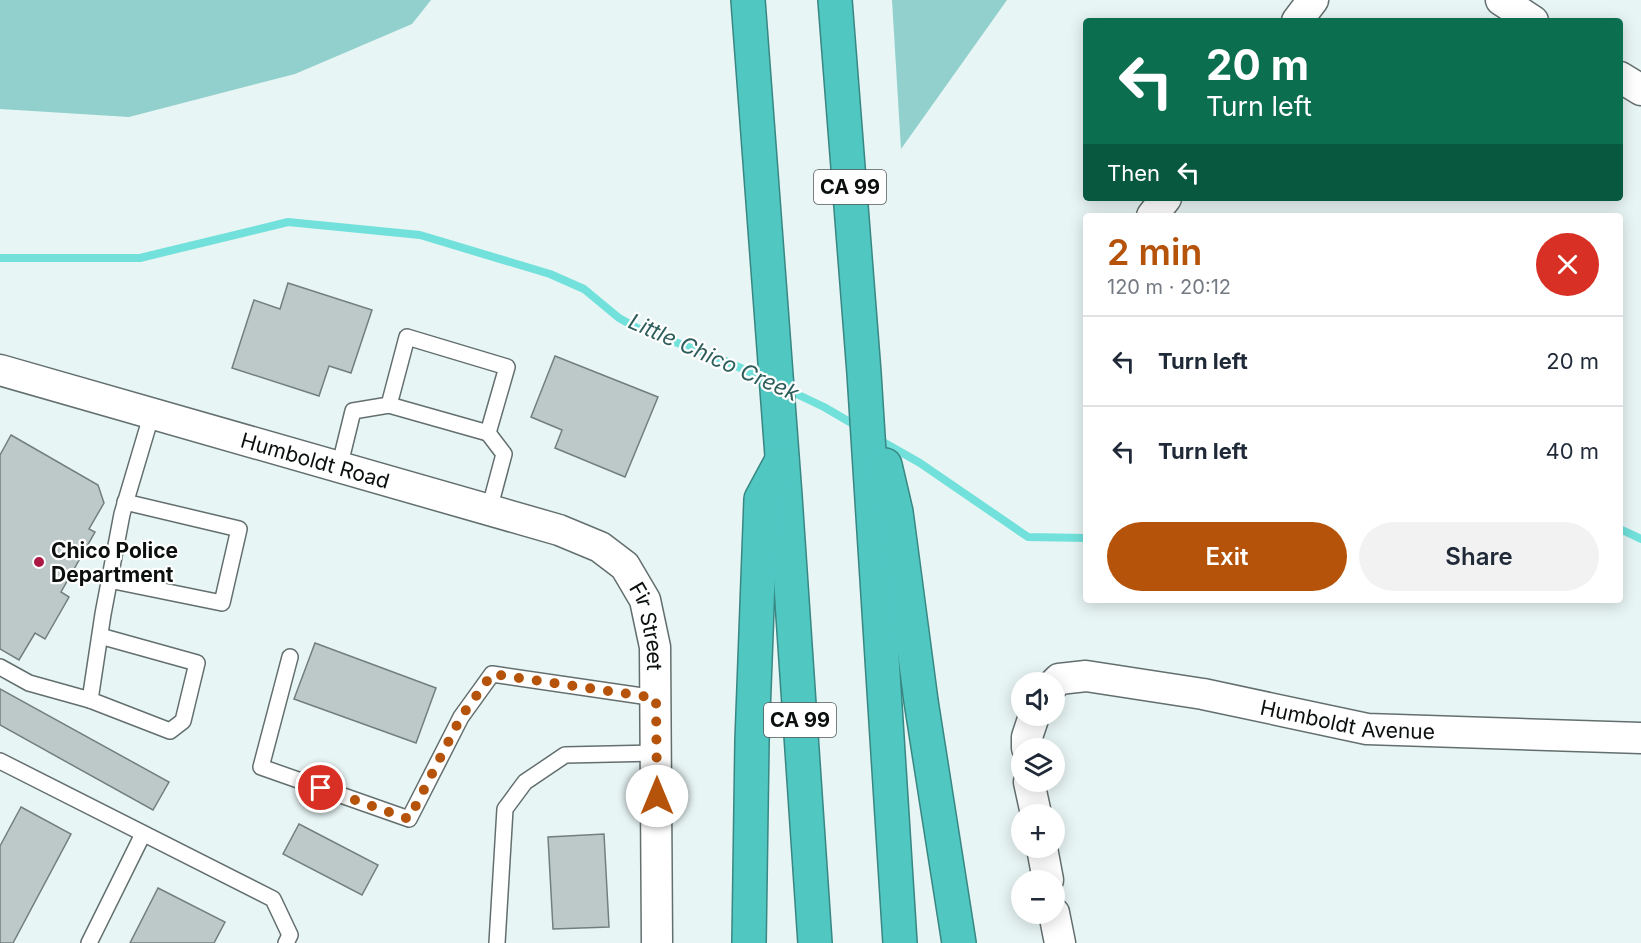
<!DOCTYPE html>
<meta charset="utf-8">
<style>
body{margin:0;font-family:Inter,sans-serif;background:#f2f2f3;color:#1f2937;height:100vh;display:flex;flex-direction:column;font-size:22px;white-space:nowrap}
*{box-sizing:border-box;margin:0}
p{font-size:20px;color:#747a83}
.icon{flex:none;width:33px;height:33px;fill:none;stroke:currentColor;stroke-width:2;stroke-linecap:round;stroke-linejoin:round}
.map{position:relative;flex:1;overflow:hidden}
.sheet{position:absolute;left:1083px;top:213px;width:540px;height:390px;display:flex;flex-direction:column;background:#fff;border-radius:6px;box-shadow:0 3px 15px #0003}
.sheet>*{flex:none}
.banner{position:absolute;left:1083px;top:18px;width:540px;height:183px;border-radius:6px;box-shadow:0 3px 15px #0003;background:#0b6e4f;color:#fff;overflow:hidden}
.tools{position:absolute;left:1011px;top:672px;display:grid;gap:12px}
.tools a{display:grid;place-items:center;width:54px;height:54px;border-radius:50%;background:#fff;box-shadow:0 3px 15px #0003;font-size:30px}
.pin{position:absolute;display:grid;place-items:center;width:51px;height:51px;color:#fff;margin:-26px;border:3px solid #fff;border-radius:50%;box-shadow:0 2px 6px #0007}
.me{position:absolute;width:66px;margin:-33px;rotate:0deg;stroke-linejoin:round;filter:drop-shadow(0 0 4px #0008)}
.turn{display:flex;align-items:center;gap:21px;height:126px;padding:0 24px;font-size:27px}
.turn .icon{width:78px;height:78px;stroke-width:2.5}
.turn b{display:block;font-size:42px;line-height:51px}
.then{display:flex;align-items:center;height:57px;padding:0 24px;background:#0003;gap:12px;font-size:22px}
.round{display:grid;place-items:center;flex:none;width:63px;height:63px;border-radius:32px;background:#f2f2f3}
.head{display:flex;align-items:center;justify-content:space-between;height:102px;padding:0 24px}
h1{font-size:36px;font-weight:600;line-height:45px;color:#b45309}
.cta{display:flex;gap:12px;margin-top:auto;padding:12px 24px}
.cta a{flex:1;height:69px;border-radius:36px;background:#b45309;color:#fff;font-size:24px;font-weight:600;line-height:69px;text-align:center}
.cta a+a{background:#f2f2f3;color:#1f2937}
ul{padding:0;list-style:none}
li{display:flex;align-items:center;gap:18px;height:90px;padding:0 24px;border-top:2px solid #e0e1e3}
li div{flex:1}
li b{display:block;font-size:22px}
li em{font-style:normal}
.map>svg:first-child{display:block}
.green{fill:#91d0cc}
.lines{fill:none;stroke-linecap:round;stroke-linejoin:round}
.stream{stroke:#72e1db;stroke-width:8}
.building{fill:#bcc9c8;stroke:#727f7e;stroke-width:1.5}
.service-casing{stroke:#636f6e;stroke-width:18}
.minor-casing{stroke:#636f6e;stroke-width:33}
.motorway-casing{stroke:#388783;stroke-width:36}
.service{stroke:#fff;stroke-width:15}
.minor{stroke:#fff;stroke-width:30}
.motorway{stroke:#51c7c2;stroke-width:33}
.route{stroke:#b45309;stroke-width:10;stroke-dasharray:0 18}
.poi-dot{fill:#ad1945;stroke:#fff;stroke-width:2}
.labels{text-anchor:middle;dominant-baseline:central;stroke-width:4.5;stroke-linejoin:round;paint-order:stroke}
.shield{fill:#fff;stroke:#545857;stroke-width:1.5}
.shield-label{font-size:20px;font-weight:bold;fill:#0b100f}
.street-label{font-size:21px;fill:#0b100f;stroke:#fff}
.poi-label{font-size:21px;font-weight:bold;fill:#0b100f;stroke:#fff;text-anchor:start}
.water-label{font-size:22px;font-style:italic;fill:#2d5e5c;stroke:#fff}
</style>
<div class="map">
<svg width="1641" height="943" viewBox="0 0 1641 943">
<rect width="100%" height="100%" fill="#e7f5f4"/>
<g class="green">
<polygon points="0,0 431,0 412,24 295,74 129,117 0,109"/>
<polygon points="892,0 1007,0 901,149"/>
</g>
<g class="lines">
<g class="stream">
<polyline points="0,258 140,258 288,222 420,235 550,274 584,289 619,318 637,328 721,359 769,381"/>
<polyline points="784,388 824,407 860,428"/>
<polyline points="876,438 920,463 1028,537 1086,538"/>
<polyline points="1620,529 1641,539"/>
</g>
</g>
<g class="building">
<polygon points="288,283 372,310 351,373 329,366 319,396 232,368 254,300 280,309"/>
<polygon points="555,356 658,397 625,477 555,448 562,430 531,417"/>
<polygon points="11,435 98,485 104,503 89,529 95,532 61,592 69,597 45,639 35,633 19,660 0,649 0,455"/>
<polygon points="315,643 436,688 416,743 294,699"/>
<polygon points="0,689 169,782 153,810 0,725"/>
<polygon points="21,807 71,834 13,943 0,943 0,846"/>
<polygon points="299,824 378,865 362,895 283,854"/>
<polygon points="604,834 609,927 553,929 548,837"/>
<polygon points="158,888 225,922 214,943 130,943"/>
</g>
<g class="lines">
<g class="service-casing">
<g id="service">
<polyline points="488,433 504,454 489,510"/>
<polyline points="339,468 353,411 389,405 407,337 507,367 488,433 389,405"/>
<polyline points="109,580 222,603 239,529 125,502"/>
<polyline points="100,636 197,663 183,721 170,731 90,700 103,614 122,514 152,413"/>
<polyline points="290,657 261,767 409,819 461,717 492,674 656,698"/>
<polyline points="0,667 29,683 90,700"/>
<polyline points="0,761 273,899 290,935 286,943"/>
<polyline points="89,943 143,834"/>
<polyline points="497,943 505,809 525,782 565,755 656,753"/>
</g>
</g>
<g class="minor-casing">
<g id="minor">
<polyline points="1501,0 1533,21"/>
<polyline points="1297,21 1313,0"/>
<polyline points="1620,77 1641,90"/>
<polyline points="1152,216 1166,198"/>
<path id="s1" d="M0,370l559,160 41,17 25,19 20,34 10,47 2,296"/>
<path id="s2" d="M1054,684l5,-5 27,-3 117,18 164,35 274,9"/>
<polyline points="1027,748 1027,737 1034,716"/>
<polyline points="1029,782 1036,814"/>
<polyline points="1042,848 1048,880"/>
<polyline points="1054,913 1060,943"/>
</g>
</g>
<g class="motorway-casing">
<g id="motorway">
<polyline points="748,0 785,496 815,943"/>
<polyline points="835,0 864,373 900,943"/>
<polyline points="885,465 896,512 921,701 959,943"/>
<polyline points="749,943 752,741 761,499 782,460"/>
</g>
</g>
<use href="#service" class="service"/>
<use href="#minor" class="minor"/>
<use href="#motorway" class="motorway"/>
</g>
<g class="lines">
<polyline class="route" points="321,788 409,819 461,717 492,674 656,698 657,796"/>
</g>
<circle class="poi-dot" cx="39" cy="562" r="6"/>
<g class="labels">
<g class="shield">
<rect x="814" y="170" width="72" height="34" rx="4.5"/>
<rect x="764" y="703" width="72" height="34" rx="4.5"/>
</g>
<g class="shield-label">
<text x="850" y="187">CA 99</text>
<text x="800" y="720">CA 99</text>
</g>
<g class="street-label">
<text stroke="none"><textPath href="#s1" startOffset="328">Humboldt Road</textPath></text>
<text stroke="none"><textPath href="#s1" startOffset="723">Fir Street</textPath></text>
<text stroke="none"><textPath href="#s2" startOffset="300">Humboldt Avenue</textPath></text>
</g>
<g class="poi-label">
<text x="51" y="550">Chico Police<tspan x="51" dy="24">Department</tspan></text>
</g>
<g class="water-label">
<text transform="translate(714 357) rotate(24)">Little Chico Creek</text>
</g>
</g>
</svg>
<div class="tools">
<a><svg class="icon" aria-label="sound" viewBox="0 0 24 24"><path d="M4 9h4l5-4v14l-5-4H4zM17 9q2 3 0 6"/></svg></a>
<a><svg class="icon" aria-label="layers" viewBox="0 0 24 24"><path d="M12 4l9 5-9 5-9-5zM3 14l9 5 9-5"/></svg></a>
<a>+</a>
<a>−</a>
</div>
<div class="pin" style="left:321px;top:788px;background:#d93025"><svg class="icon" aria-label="arrive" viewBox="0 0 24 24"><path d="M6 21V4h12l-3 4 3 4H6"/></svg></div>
<svg class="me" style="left:657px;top:796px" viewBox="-20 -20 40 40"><circle r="19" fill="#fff"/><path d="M0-13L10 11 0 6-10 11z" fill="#b45309"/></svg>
<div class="banner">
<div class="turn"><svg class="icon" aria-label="left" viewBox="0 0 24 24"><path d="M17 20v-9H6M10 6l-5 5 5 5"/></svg><div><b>20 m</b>Turn left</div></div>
<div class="then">Then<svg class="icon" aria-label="left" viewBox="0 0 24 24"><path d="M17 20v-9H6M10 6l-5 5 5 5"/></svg></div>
</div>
<section class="sheet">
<div class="head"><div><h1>2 min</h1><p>120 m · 20:12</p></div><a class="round" style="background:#d93025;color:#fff"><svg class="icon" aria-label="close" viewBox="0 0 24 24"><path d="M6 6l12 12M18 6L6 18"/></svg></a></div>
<ul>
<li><svg class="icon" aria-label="left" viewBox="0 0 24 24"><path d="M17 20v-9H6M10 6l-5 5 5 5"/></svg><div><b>Turn left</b></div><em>20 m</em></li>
<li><svg class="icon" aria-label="left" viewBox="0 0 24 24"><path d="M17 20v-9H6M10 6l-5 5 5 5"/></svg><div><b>Turn left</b></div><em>40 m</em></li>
</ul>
<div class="cta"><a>Exit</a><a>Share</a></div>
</section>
</div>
